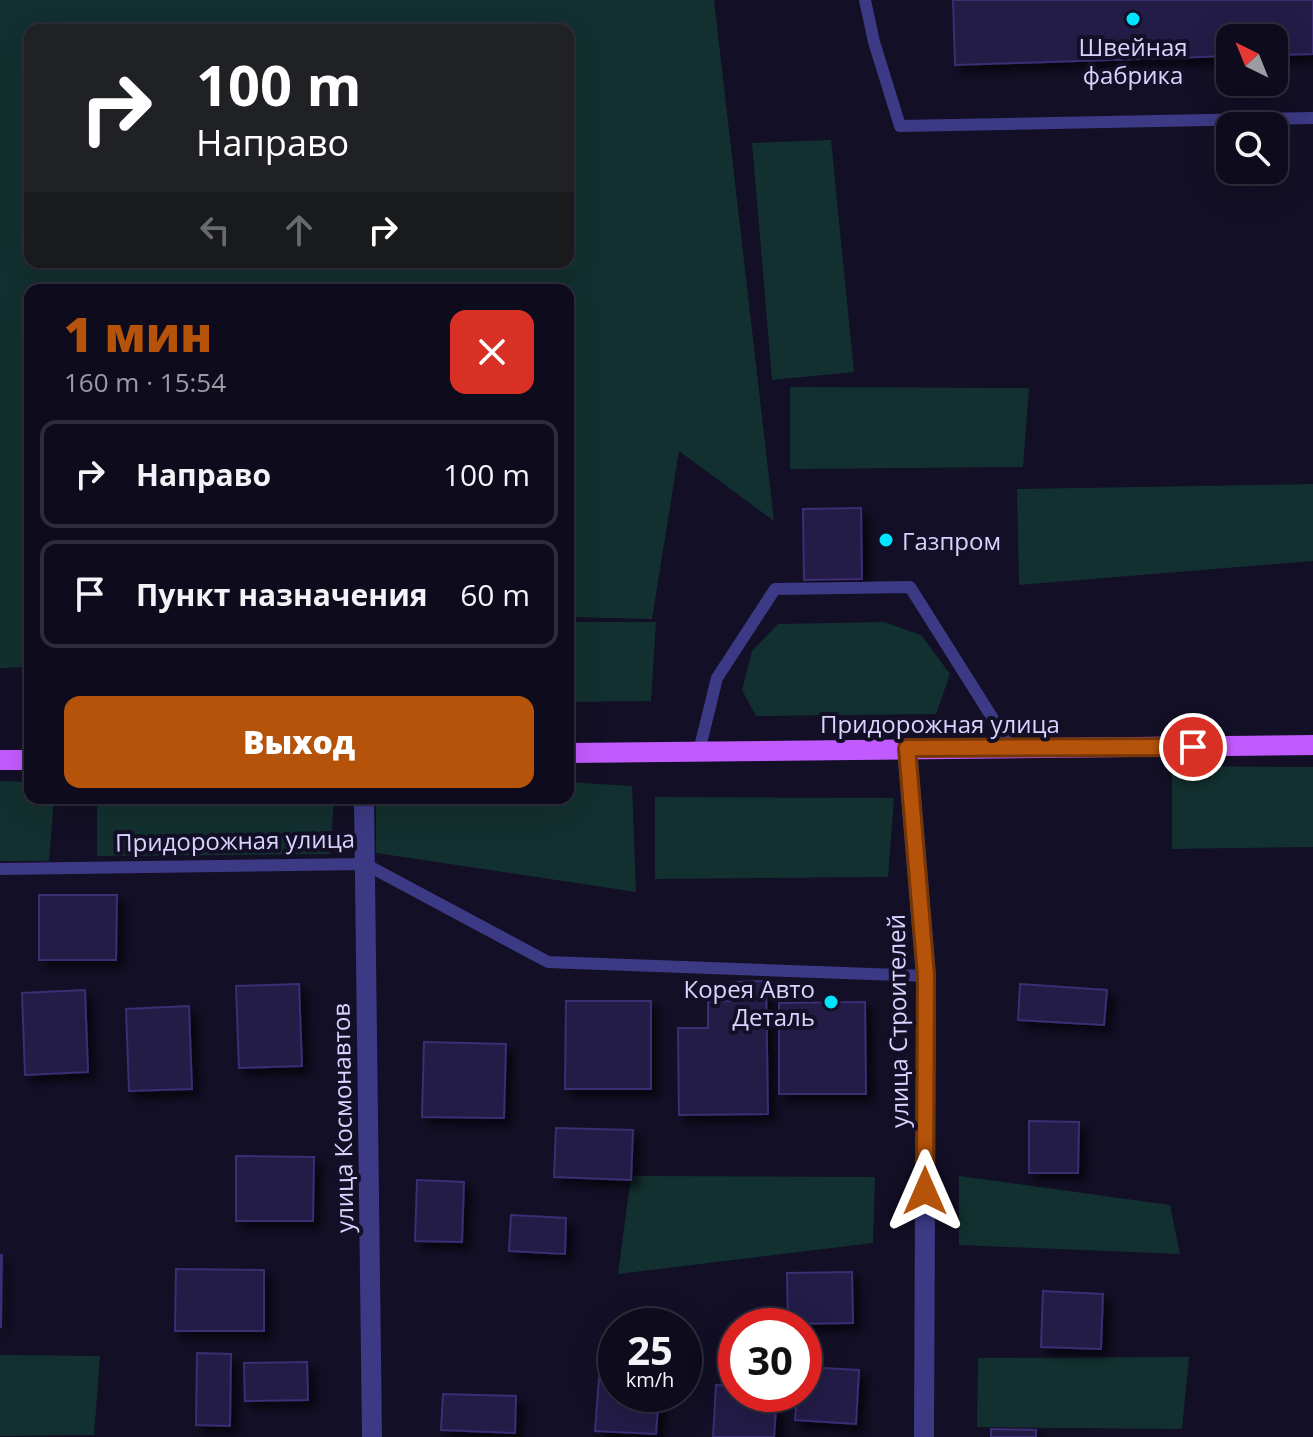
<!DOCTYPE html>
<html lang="ru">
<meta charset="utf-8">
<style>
body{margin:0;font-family:"Open Sans",sans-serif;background:#1c1929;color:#f1f3f6;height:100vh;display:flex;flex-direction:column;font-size:30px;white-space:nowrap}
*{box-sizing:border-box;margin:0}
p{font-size:26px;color:#9b9ba3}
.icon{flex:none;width:44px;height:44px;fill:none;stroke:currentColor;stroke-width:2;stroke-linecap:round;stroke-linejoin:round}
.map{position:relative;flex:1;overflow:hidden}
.drawer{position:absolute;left:24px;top:284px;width:550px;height:520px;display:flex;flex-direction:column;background:#0e0b1c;border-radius:16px;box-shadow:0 8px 32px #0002,0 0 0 2px #2e2b3b}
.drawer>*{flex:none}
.hud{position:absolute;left:24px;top:24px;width:550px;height:244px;border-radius:16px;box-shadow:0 8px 32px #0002,0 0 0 2px #2e2b3b;background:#202124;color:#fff;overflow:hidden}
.needle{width:52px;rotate:317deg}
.controls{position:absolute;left:1216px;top:24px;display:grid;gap:16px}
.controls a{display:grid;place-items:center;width:72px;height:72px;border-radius:16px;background:#0e0b1c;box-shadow:0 8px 32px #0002,0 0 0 2px #2e2b3b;font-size:40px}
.speed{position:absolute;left:598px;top:1308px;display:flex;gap:16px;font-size:40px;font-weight:700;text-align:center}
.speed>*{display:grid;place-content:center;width:104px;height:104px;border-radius:50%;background:#0e0b1c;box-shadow:0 8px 32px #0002,0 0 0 2px #2e2b3b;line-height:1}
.speed small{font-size:20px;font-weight:400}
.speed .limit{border:12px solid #d22;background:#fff;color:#111}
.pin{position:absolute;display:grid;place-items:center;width:68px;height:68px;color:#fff;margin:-34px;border:4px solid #fff;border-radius:50%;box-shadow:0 2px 8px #0007}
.me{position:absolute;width:88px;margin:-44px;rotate:0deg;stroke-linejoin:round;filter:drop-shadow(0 0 6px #0008)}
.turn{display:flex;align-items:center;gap:28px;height:168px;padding:0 40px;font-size:36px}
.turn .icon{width:104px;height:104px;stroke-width:2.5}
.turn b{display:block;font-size:56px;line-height:68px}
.lanes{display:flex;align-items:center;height:76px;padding:0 40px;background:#0003;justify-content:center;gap:40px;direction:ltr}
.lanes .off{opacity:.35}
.round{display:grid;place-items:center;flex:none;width:84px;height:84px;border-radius:16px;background:#1c1929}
.summary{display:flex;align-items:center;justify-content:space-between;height:136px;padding:0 40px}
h1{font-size:48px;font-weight:800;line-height:60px;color:#b45309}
.cta{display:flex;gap:16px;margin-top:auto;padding:16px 40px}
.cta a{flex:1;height:92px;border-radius:16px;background:#b45309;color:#fff;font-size:32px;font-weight:800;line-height:92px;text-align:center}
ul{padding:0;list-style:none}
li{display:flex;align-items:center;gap:24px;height:108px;margin:0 16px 12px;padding:0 24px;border:4px solid #2e2b3b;border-radius:16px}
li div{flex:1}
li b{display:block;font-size:30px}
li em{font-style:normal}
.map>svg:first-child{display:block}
.green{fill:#12302f;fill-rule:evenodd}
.building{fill:#241b47;stroke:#3b2d73;stroke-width:2;filter:url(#shadow)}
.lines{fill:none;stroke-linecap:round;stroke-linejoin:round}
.service{stroke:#3d3a85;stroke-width:12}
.minor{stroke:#3d3a85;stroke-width:20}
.primary{stroke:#c25bff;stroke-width:20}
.route-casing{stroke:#753606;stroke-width:20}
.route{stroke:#b45309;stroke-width:14}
.poi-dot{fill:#00e5ff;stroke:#130f26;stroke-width:3}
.labels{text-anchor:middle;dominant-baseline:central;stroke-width:8;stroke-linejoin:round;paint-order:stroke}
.poi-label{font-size:24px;fill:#d9d4ff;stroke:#130f26}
.street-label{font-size:24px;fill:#d9d4ff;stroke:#130f26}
</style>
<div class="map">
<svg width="1313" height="1437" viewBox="0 0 1313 1437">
<defs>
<filter id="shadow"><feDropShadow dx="7" dy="7" stdDeviation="4" flood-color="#0009"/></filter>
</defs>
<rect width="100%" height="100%" fill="#130f26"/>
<g class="green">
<path d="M0,0h714l60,521 -95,-70 -27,168 -84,-2v-327h-538v377l-30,1zM568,30v232h-538v-232z"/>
<polygon points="831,140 854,372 772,380 752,143"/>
<polygon points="790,387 1029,388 1023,467 790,469"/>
<polygon points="1313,484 1313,561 1019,585 1017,489"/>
<polygon points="568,622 656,622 651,701 568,702"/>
<polygon points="884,622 921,635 950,674 936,714 756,716 742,690 752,651 778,624"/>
<polygon points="1172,766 1313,767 1313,847 1172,849"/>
<polygon points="0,781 30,782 30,798 54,798 49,861 0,861"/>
<polygon points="568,782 632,786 636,892 376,853 376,798 568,798"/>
<polygon points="655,797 894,798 888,877 655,879"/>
<polygon points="97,798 334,798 330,854 97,856"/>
<polygon points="631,1176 875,1177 873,1243 618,1274"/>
<polygon points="959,1176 1170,1205 1180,1254 959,1245"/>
<polygon points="0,1355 100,1356 94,1435 0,1436"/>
<polygon points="1189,1357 1182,1429 977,1427 978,1358"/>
</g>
<g class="building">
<polygon points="953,0 1313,0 1313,54 1274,55 1274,38 1230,38 1230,56 955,65"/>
<polygon points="861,508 862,579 804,580 803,509"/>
<polygon points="39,895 117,895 116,960 39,960"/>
<polygon points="766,981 768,1114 679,1115 678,1028 708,1028 708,1002 731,1001 731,982"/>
<polygon points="299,984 302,1066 239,1068 236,986"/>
<polygon points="1020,984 1107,990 1104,1025 1018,1020"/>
<polygon points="85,990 88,1072 25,1075 22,993"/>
<polygon points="566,1001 651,1001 651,1089 565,1089"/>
<polygon points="865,1002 866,1094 779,1094 779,1003"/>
<polygon points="189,1006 192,1089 129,1091 126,1009"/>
<polygon points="424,1042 506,1044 504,1118 422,1117"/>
<polygon points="1029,1121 1079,1122 1078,1173 1029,1173"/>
<polygon points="556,1128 633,1130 631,1180 554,1177"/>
<polygon points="236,1156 314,1157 313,1221 236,1221"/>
<polygon points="417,1180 464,1182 462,1242 415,1241"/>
<polygon points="511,1215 566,1218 565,1254 509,1251"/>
<polygon points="0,1255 2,1255 1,1327 0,1327"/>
<polygon points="176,1269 264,1270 264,1331 175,1331"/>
<polygon points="852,1272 853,1323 788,1324 787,1273"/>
<polygon points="1043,1291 1103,1294 1101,1349 1041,1347"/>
<polygon points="197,1353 231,1354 230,1426 196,1425"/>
<polygon points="307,1362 308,1400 245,1401 244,1363"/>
<polygon points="804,1367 859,1370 856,1424 795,1420 797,1394 804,1394"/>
<polygon points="599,1378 616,1379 616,1394 659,1394 656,1434 595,1431"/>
<polygon points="716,1385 736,1386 736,1394 777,1394 774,1437 713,1437"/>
<polygon points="443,1394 516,1396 515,1433 441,1430"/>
<polygon points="991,1429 1036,1430 1036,1437 991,1437"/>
</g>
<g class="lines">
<g class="service">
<polyline points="865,0 874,42 900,126 1313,118"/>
<polyline points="699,751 717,678 775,589 910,587 1012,749"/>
<polyline points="0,869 365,864 548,962 926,976"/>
</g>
<g class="minor">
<polyline points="907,748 926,976 924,1437"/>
<polyline points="364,798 372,1437"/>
</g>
<g class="primary">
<polyline points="568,753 1313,745"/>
<polyline points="0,760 30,760"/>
</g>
</g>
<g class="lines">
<g class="route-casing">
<polyline id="route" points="925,1191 926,976 907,748 1193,747"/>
</g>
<use href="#route" class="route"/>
</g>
<g class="poi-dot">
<circle cx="1133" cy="19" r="8"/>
<circle cx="886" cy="540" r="8"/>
<circle cx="831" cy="1002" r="8"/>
</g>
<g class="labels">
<g class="poi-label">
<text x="1133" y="46">Швейная<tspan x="1133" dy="28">фабрика</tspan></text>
<text x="902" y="540" text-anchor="start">Газпром</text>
<text x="815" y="988" text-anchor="end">Корея Авто<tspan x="815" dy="28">Деталь</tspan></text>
</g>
<g class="street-label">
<text x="940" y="723">Придорожная улица</text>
<text transform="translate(235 840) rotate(-1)">Придорожная улица</text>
<text transform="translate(897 1021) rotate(-91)">улица Строителей</text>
<text transform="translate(342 1118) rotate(-91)">улица Космонавтов</text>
</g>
</g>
</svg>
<div class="controls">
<a><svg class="needle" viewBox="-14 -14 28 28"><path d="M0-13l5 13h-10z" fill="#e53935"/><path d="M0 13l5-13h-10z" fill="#9b9ba3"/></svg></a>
<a><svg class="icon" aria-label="search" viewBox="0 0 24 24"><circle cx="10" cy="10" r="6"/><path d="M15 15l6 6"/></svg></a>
</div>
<div class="speed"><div>25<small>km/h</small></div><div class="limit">30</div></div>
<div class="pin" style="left:1193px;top:747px;background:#d93025"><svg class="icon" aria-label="arrive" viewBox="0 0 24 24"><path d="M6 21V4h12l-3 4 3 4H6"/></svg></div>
<svg class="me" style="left:925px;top:1191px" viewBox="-20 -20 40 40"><path d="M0-17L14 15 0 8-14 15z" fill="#b45309" stroke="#fff" stroke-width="4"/></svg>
<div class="hud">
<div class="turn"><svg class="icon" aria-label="right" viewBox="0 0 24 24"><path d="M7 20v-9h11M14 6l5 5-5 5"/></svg><div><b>100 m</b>Направо</div></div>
<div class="lanes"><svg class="icon off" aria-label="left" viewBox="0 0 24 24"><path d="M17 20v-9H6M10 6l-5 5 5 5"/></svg><svg class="icon off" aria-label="ahead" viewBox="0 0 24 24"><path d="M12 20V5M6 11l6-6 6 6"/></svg><svg class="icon" aria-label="right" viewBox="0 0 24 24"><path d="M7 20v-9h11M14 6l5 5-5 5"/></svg></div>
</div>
<section class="drawer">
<div class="summary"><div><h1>1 мин</h1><p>160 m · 15:54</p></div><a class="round" style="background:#d93025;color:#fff"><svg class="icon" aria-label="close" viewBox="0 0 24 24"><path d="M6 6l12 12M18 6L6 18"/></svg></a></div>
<ul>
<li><svg class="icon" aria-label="right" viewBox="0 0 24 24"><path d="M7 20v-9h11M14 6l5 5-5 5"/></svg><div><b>Направо</b></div><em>100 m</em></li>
<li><svg class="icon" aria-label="arrive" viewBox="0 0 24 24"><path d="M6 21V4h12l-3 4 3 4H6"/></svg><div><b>Пункт назначения</b></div><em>60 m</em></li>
</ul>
<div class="cta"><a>Выход</a></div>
</section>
</div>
